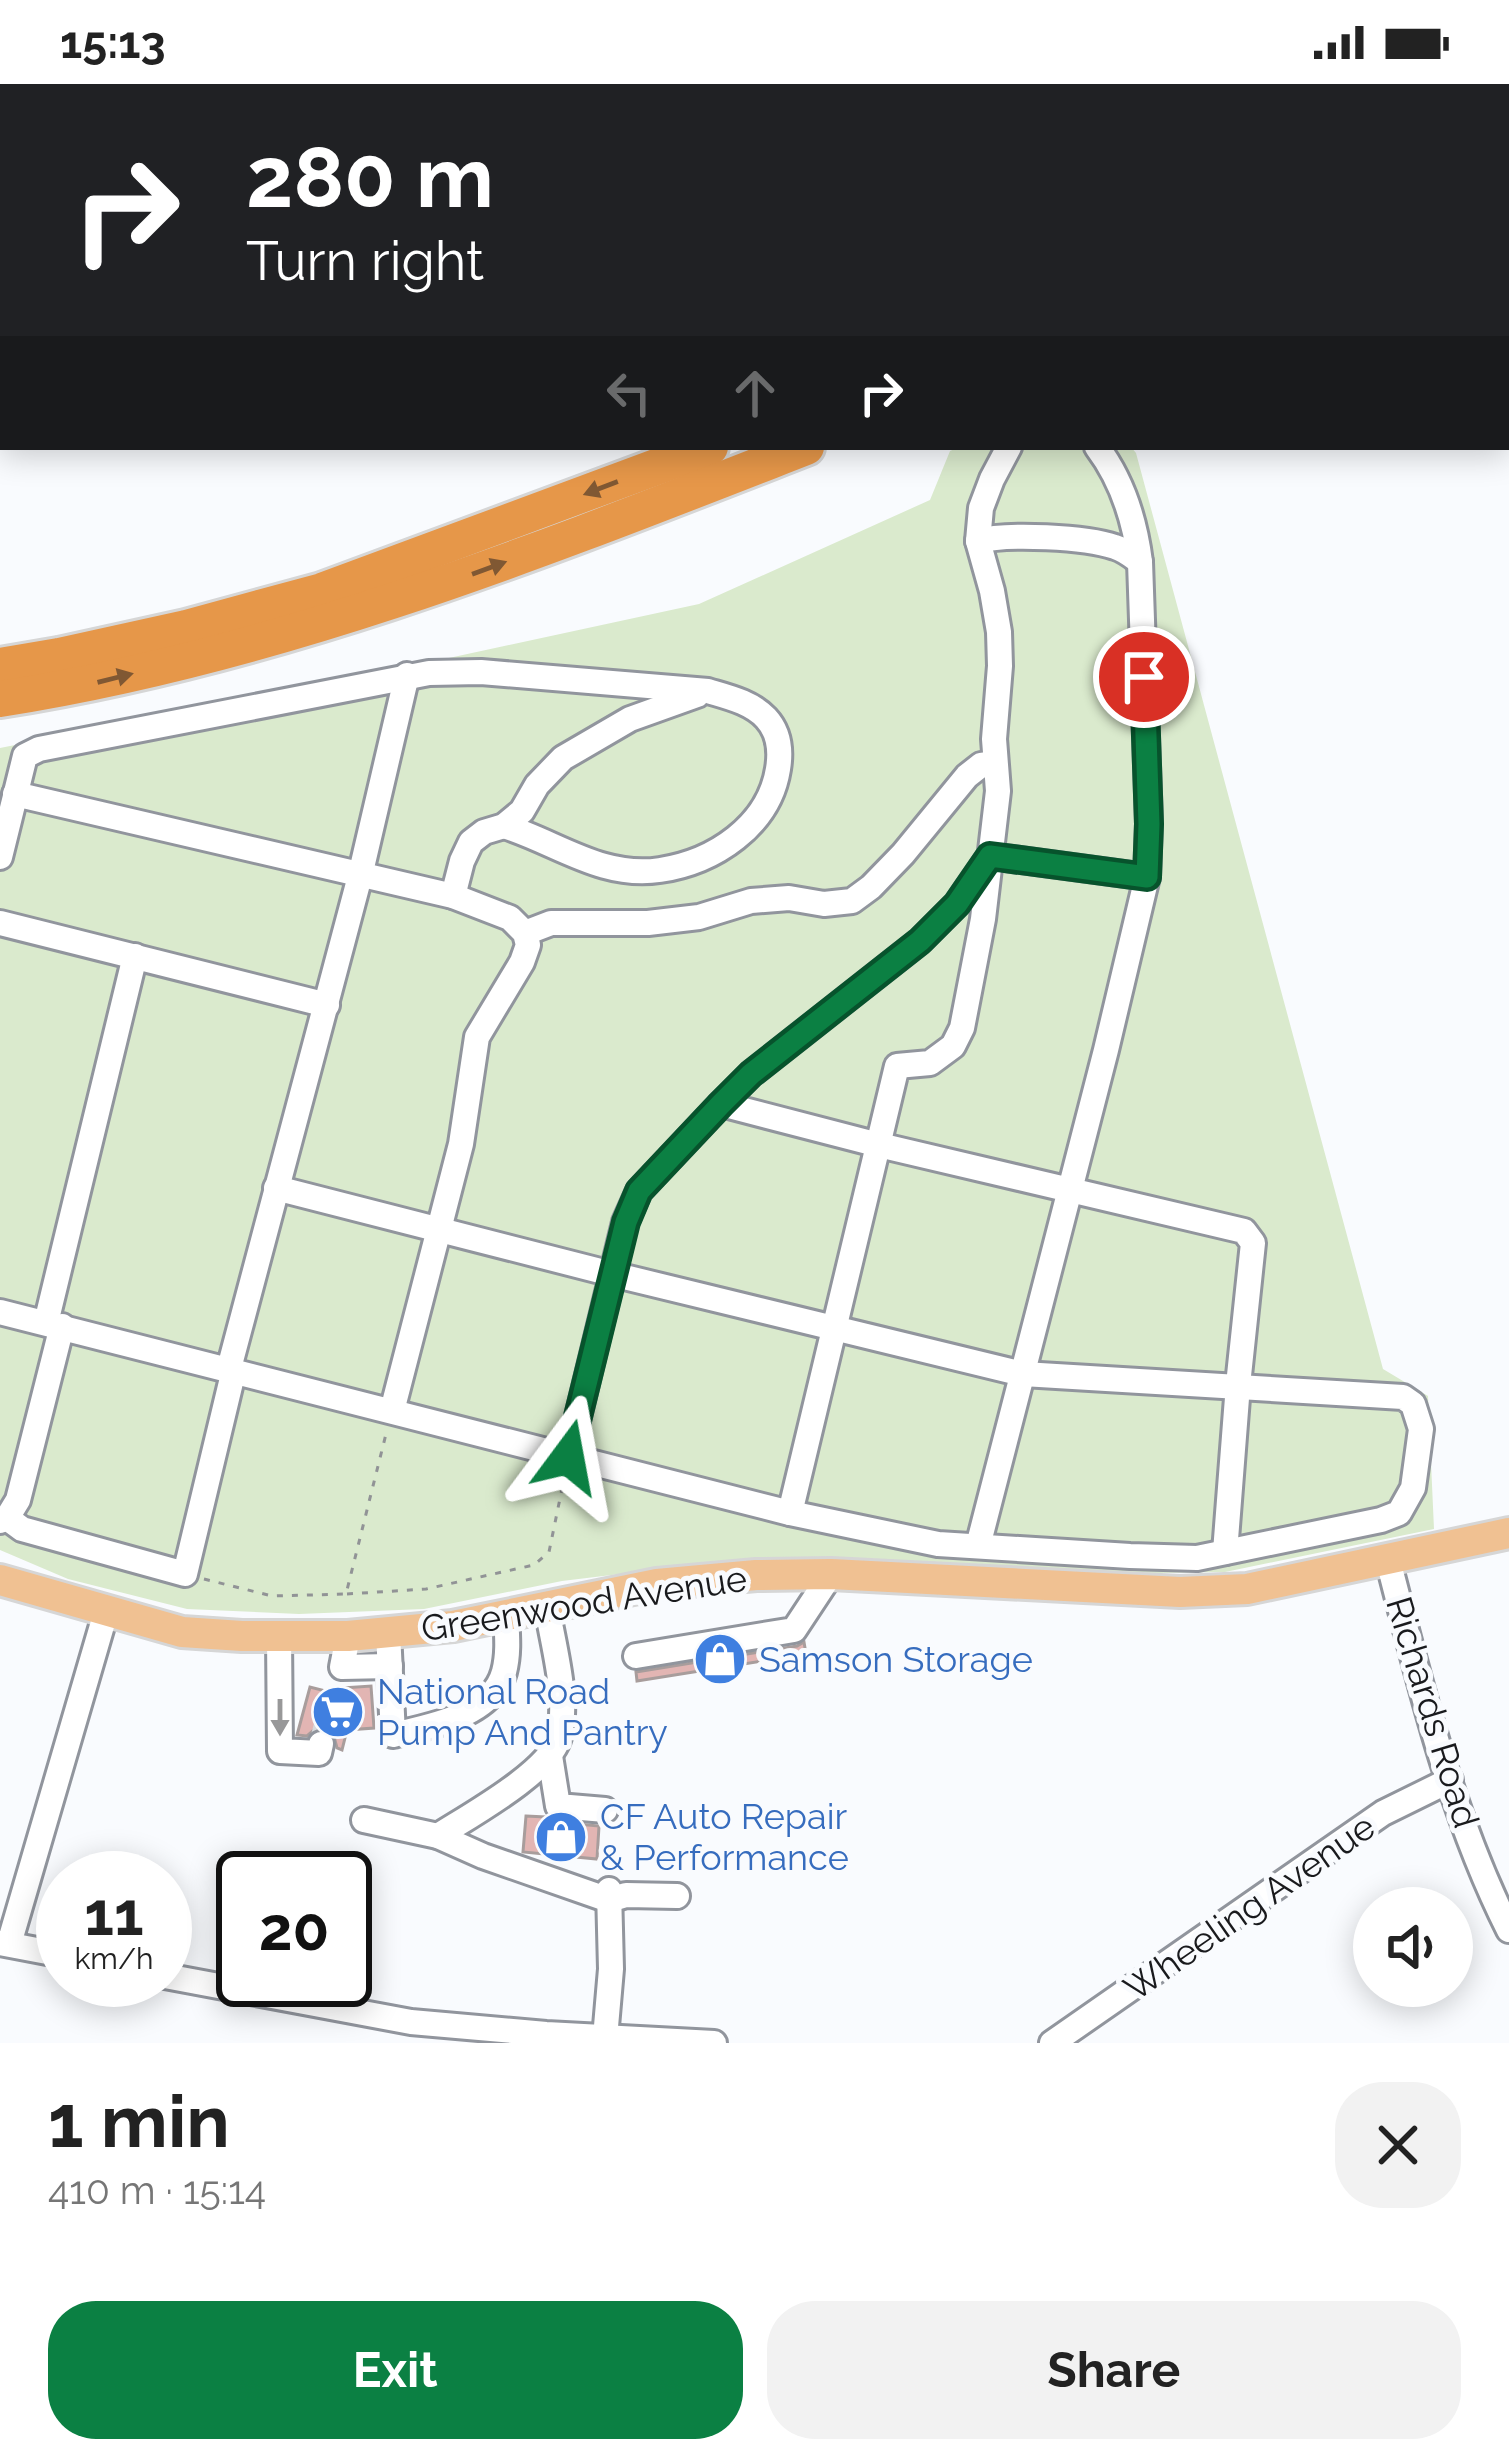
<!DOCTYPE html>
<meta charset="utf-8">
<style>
body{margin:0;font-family:Raleway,sans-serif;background:#f2f2f2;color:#222;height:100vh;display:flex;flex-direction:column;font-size:45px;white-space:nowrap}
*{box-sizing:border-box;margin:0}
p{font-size:39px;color:#767676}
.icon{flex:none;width:66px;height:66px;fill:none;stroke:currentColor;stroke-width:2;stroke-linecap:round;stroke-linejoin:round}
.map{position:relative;height:1959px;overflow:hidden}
.side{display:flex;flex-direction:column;background:#fff;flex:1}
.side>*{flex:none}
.guide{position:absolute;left:0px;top:0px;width:1509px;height:366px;box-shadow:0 6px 30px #0003;background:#202124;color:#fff;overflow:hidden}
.buttons{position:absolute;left:1353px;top:1803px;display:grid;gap:24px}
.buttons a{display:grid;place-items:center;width:120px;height:120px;border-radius:50%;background:#fff;box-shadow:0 6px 30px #0003;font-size:60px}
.speed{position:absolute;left:36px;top:1767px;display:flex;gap:24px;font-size:60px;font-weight:700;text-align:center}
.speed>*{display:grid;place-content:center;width:156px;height:156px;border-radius:50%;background:#fff;box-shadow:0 6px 30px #0003;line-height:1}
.speed small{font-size:30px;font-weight:400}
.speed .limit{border:6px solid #111;border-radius:18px;background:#fff;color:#111}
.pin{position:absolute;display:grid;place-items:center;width:102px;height:102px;color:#fff;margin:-51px;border:6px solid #fff;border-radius:50%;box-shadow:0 3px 12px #0007}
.me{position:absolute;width:132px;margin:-66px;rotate:13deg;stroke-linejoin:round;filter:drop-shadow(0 0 9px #0008)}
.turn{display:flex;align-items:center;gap:42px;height:252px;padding:0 48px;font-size:54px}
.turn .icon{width:156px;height:156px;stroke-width:2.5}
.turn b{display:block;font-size:84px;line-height:102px}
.lanes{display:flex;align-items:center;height:114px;padding:0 48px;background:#0003;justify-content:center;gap:60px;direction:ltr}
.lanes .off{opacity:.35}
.round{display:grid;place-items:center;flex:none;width:126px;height:126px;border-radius:48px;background:#f2f2f2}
.head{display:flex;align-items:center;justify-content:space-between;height:204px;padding:0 48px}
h1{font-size:72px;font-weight:700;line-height:90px}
.cta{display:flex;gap:24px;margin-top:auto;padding:24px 48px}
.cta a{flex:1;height:138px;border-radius:48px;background:#0b8043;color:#fff;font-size:48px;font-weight:700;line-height:138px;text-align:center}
.cta a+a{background:#f2f2f2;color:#222}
.status{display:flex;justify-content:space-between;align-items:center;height:84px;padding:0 60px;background:#fff;direction:ltr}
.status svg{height:33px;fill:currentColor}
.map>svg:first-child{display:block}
.green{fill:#daeacd}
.building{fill:#e2b5b3;stroke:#a89d9c;stroke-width:3}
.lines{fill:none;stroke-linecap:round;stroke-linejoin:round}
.minor-tunnel{stroke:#d7d9dc;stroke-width:24;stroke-dasharray:24 12;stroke-linecap:butt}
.minor-casing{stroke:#91959d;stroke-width:30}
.major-casing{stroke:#d6d6d6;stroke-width:36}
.highway-casing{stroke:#d6d6d6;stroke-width:42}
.path{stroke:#919396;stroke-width:3;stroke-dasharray:6 9;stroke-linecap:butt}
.minor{stroke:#fff;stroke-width:24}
.major{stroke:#f0c192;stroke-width:30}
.highway{stroke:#e69749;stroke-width:36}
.oneway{fill:#805833}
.oneway2{fill:#989899}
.route-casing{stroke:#07532c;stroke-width:30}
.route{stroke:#0b8043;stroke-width:21}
.labels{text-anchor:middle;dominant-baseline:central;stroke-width:10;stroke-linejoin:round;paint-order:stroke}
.street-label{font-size:36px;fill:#191a1d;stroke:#f9fbfe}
.shop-label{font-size:36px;fill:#366cbe;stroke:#f9fbfe;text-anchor:start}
</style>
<div class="status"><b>15:13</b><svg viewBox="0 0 49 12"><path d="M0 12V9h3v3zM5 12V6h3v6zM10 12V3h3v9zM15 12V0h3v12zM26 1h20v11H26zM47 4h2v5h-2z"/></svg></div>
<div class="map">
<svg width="1509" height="1959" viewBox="0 0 1509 1959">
<rect width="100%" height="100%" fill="#f9fbfe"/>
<polygon class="green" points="959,363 1131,363 1136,369 1383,1285 1428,1312 1434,1445 1225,1488 1094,1490 867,1476 711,1479 562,1497 424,1525 299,1530 187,1525 68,1495 0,1466 0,664 412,582 699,520 930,416 950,367"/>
<g class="building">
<polygon points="804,1558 806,1570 637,1597 636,1588 797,1562"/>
<polygon points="371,1602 374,1644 347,1646 342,1666 337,1664 333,1649 326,1644 315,1645 307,1652 297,1651 310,1603 341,1611 343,1604"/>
<polygon points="526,1732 546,1733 557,1738 599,1742 597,1775 523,1768"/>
</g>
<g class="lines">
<polyline class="minor-tunnel" points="321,1660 334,1610"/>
<g class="minor-casing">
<g id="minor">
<polyline points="49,0 60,3"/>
<polyline points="0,234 3,235"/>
<path d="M978,457c29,-8 108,-4 137,6 10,3 17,9 25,15"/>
<polyline points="15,710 453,812 510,834 525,849 528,861 522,878 477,953 461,1060 392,1327"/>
<path d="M0,773l25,-101 14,-7 390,-76 52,-1 227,19c20,6 43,11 58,27 13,14 15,33 12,51 -9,57 -64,93 -118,101 -58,9 -104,-28 -156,-44"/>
<polyline points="453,812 462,777 471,758 484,748 504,742 522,727 537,701 563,674 630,635 697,611"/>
<polyline points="0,839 327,921"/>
<polyline points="525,849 551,839 648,839 699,833 751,817 789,814 824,820 852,817 871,803 903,770 967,692 981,681 995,679"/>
<polyline points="721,1020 879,1061 1244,1147 1253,1159 1238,1301 1225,1468"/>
<polyline points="0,1228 790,1429 938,1460 1130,1472 1197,1474 1381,1436 1399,1429 1413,1404 1421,1345 1413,1320 1403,1313 1023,1290 612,1190 276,1104"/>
<polyline points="46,1239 135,872"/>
<polyline points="568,1374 625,1138 639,1107 721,1020 751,990 920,857 957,820 990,772 1147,793"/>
<polyline points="790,1429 897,982 930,979 953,962 962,944 983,835 998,707 994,655 1000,582 999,548 992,507 978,457 981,424 992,395 1009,363"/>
<polyline points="7,1434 22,1445 185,1490 232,1294 231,1277 360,792 407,591"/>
<polyline points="0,1437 7,1434 18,1416 62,1242"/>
<path d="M978,1462l128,-496 41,-173 2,-54 -9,-261c-5,-40 -18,-82 -43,-115"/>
<path d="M1388,1476c32,124 63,255 121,370"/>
<path d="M388,1548l5,103c38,-9 99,-19 111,-63 5,-19 3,-38 2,-57"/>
<polyline points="279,1552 280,1667 319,1669 321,1660"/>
<polyline points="348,1552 342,1583 390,1582"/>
<polyline points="636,1572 794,1546 831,1490"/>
<polyline points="550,1672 558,1722 605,1726"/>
<polyline points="364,1736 438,1752 483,1772 609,1816 626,1811 677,1812"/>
<path d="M438,1752c31,-20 112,-64 121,-99 10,-38 -6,-92 -12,-130"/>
<polyline points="0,1859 63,1871"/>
<polyline points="9,1860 106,1528"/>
<polyline points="165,1892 411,1938 546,1950 714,1959"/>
<polyline points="605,1954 611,1885 609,1806"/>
<polyline points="1052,1959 1383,1729 1450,1696"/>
</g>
</g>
<g class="major-casing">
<polyline id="major" points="0,1496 182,1548 242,1552 348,1552 453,1542 657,1500 756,1491 831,1490 1180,1508 1247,1505 1509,1449"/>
</g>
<g class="highway-casing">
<g id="highway">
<polyline points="1506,58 1509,57"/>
<polyline points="1506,102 1509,101"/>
<polyline points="0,582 59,572 186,544 322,507 710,363"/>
<path d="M0,615c281,-44 542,-149 806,-252"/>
</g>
</g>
<g class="path">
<polyline points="204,1495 272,1512 346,1510 386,1350"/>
<polyline points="347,1510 426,1505 534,1481 549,1468 564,1395"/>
</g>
<use href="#minor" class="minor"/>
<use href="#major" class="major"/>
<use href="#highway" class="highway"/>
</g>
<defs><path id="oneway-solid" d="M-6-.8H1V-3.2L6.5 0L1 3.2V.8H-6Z" transform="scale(3)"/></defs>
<g class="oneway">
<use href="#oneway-solid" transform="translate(601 404) rotate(159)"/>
<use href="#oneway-solid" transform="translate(489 484) rotate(-20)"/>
<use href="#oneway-solid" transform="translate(115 594) rotate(-14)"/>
</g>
<use class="oneway2" href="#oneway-solid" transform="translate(280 1633) rotate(90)"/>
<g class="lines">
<g class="route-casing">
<polyline id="route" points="568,1373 626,1138 639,1107 721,1020 751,990 920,857 957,820 990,772 1147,793 1149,740 1144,593"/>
</g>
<use href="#route" class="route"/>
</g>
<defs>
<g id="shop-disc" transform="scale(2.7)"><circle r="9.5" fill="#3f7fe0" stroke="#f9fbfe"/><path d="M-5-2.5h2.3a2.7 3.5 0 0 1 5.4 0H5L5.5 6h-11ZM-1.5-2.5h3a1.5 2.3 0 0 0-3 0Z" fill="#fff"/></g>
<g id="supermarket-disc" transform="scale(2.7)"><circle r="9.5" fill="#3f7fe0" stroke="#f9fbfe"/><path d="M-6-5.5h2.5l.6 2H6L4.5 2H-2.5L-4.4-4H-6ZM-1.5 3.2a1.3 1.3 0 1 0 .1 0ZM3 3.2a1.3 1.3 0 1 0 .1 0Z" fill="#fff"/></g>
</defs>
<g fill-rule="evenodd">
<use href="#shop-disc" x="720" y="1575"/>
<use href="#supermarket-disc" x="338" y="1628"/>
<use href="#shop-disc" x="561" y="1753"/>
</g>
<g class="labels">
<g class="street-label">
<text transform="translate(584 1519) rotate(-9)">Greenwood Avenue</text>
<text transform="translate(1433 1628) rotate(73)">Richards Road</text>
<text transform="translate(1249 1823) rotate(-35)">Wheeling Avenue</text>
</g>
<g class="shop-label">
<text x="759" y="1575">Samson Storage</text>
<text x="377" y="1607">National Road<tspan x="377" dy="41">Pump And Pantry</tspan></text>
<text x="600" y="1732">CF Auto Repair<tspan x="600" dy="41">&amp; Performance</tspan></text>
</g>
</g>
</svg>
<div class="buttons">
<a><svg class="icon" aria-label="sound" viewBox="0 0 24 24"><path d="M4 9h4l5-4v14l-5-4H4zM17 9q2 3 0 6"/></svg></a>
</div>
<div class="speed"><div>11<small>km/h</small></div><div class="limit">20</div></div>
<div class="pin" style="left:1144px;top:593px;background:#d93025"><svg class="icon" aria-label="arrive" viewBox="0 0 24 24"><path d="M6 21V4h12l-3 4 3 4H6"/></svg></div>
<svg class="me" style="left:568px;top:1373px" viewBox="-20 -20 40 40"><path d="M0-17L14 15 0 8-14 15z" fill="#0b8043" stroke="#fff" stroke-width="4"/></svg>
<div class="guide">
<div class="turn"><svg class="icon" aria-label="right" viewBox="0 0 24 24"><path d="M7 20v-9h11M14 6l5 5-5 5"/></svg><div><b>280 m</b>Turn right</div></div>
<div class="lanes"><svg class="icon off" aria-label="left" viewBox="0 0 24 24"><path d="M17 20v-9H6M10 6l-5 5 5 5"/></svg><svg class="icon off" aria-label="ahead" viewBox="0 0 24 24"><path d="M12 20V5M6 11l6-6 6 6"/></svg><svg class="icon" aria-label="right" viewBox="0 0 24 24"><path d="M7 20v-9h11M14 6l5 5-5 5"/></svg></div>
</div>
</div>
<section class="side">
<div class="head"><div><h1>1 min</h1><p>410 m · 15:14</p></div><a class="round"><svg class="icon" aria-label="close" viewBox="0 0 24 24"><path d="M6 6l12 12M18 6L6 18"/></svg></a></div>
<div class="cta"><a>Exit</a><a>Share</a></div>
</section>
